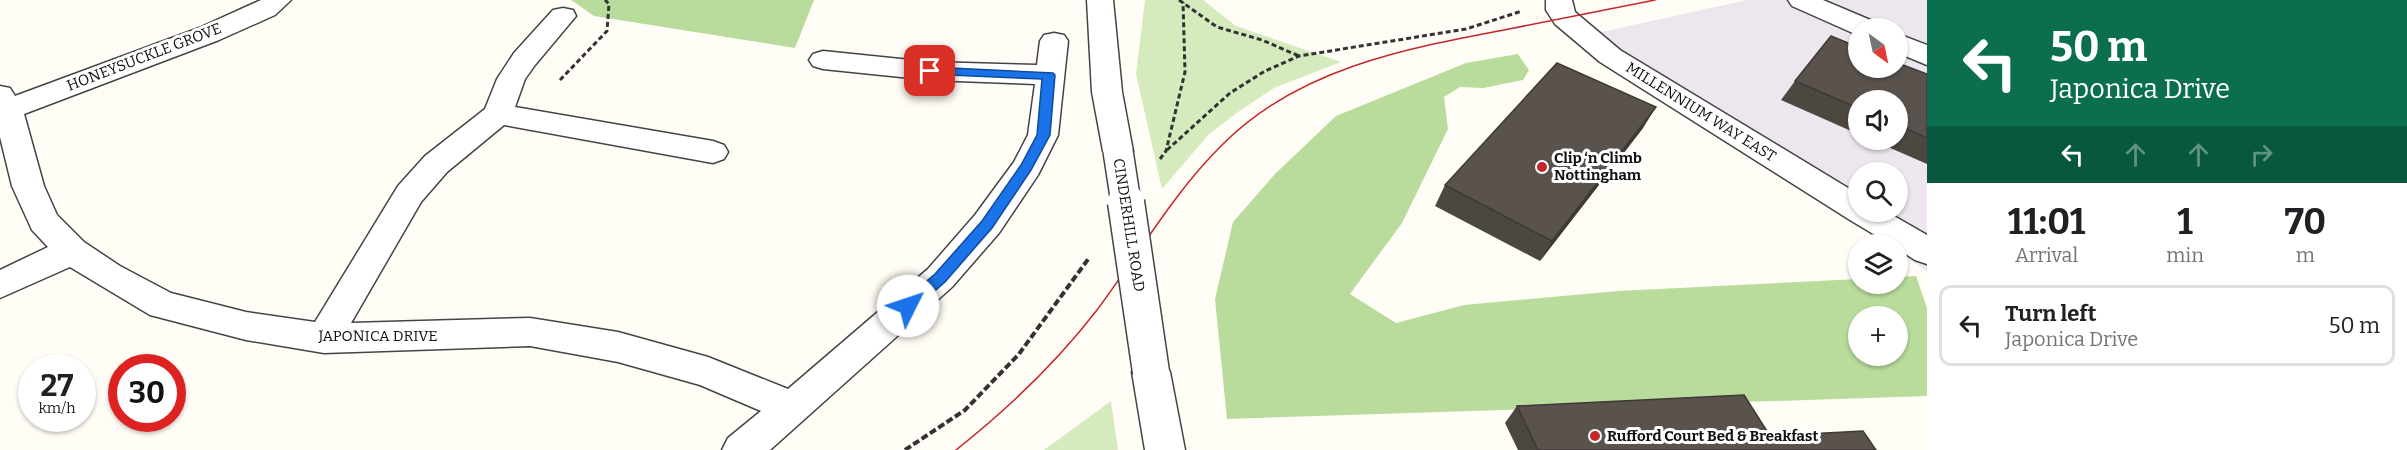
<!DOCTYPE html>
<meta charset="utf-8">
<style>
body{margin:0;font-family:Bitter,serif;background:#f6f6f6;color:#202124;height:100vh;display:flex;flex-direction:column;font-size:22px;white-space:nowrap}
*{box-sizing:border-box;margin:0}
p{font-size:20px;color:#757577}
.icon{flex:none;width:33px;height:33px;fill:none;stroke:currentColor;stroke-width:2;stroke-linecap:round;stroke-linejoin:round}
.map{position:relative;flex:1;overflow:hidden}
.sheet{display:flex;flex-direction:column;background:#fff;width:480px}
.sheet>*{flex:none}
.top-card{background:#0b6e4f;color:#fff;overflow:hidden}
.needle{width:39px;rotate:147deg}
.controls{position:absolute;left:1848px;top:18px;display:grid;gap:12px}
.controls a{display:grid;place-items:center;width:60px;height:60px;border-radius:50%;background:#fff;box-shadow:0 2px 4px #0004;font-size:30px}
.speed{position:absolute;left:18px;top:354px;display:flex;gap:12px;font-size:30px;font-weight:700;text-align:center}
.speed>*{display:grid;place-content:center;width:78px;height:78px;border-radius:50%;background:#fff;box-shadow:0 2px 4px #0004;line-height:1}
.speed small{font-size:15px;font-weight:400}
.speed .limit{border:9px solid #d22;background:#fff;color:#111}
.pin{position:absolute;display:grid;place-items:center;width:51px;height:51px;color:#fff;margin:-26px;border-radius:12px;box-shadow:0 3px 9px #0006}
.me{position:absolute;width:66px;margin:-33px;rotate:49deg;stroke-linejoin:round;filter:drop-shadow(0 0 4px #0008)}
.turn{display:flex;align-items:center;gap:21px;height:126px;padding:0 24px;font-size:27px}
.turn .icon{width:78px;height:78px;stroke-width:2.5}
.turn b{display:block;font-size:42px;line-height:51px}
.lanes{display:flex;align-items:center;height:57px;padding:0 24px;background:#0003;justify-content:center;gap:30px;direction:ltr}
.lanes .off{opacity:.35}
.eta{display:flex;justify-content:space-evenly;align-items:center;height:102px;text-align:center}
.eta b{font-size:36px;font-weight:700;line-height:42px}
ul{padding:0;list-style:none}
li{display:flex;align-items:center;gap:18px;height:81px;margin:0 12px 9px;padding:0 12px;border:3px solid #e0e0e0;border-radius:12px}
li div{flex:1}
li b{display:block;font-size:22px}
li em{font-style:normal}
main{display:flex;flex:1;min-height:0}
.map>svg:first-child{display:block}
.industrial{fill:#eee6ef;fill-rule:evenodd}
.green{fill:#d5ebbd}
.forest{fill:#b9dc9c;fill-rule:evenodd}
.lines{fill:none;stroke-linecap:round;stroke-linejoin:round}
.minor-casing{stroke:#444;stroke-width:3}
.path-far1{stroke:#333;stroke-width:3;stroke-dasharray:5 3;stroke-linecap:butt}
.path{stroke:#333;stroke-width:4;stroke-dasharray:7 3;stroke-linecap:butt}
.minor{fill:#fff;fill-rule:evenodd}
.tram{stroke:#c4262e;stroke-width:1.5}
.minor-bridge-far1-casing{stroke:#444;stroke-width:32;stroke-linecap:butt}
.minor-bridge-casing{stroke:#444;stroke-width:39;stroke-linecap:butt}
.minor-bridge-far1{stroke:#fff;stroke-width:29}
.minor-bridge{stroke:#fff;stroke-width:36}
.wall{fill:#4d4742}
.shaded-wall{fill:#3f3936}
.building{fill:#5a524d;stroke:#3f3936;stroke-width:1.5}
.route{fill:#1a73e8;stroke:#114b97;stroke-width:1.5}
.poi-dot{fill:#c4262e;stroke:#fff;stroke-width:2}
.labels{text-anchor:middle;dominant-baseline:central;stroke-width:6;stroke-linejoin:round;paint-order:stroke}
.street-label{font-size:15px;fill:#111;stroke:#fff}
.poi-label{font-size:15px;font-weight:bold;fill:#111;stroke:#fff;text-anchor:start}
</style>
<main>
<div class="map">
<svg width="1927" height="450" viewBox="0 0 1927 450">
<rect width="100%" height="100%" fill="#fffdf5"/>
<path class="industrial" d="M1747,0h180v271l-29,-19v-8h-11l-317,-205zM1858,28h40v40h-40zM1858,100h40v40h-40zM1858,172h40v40h-40z"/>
<g class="green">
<polygon points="1145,0 1203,0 1236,26 1341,62 1274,88 1238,112 1209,134 1162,189 1136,74"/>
<polygon points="1111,401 1118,450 1044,450"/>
</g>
<g class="forest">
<polygon points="571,0 814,0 795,48 594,16"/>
<path d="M1518,54l11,16 -6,10 -40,8 -23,-1 -16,10 4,32 -46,94 -52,71 46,29 68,-18 154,-14 240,-12v5h40v-7l18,-1 11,32v88l-700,23 -12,-120 18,-77 42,-48 61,-58 130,-53zM1858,316h40v40h-40z"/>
</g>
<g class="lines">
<g class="minor-casing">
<g id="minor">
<polygon points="261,0 291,0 275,15 219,40 24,114 44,186 57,215 84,242 120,266 171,293 246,312 315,322 398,186 425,156 485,109 497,79 514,53 553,10 563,8 573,10 576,16 535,65 525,79 515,107 713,141 724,145 728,152 724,159 713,163 504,125 447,172 421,202 351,323 530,318 618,332 708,357 788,389 928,269 975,215 1014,162 1028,135 1035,84 930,80 823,69 813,66 809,60 813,54 823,51 930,62 1037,65 1040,41 1044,35 1054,33 1064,35 1068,41 1058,135 1038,175 999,233 952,287 770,450 722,450 728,438 761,411 700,385 618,362 530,346 324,353 246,340 150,315 70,267 0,298 0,270 48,247 32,230 12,186 0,137 0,86 10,88 15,96 199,28"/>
<polygon points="1087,0 1113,0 1122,92 1133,151 1129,158 1118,162 1107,158 1103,151 1092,92"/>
<polygon points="1546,0 1572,0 1575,12 1620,50 1858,194 1858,212 1887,212 1927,235 1927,264 1915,260 1898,249 1898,244 1890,244 1850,220 1600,62 1555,24 1546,10"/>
<polygon points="1788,0 1823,0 1875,22 1879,28 1858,28 1858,35 1855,34 1792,6"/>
<polygon points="1898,34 1927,45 1927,65 1898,53"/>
<polygon points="1151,357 1164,361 1170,372 1185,450 1145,450 1132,372 1138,361"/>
</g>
</g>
<g class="path-far1">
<polyline points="1179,0 1217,27 1262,40 1299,56"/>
<polyline points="560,80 607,31 609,4 605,0"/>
<polyline points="1167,150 1230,93 1265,71 1299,56 1466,29 1522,11"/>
<polyline points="1160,159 1166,151 1185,72 1183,2"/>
</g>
<polyline class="path" points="905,450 965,410 1019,354 1089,258"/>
<use href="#minor" class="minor"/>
<path class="tram" d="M956,450c53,-42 100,-87 141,-140 42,-56 76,-117 126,-166 75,-75 180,-95 281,-114 50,-10 101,-20 151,-30"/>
<g class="minor-bridge-far1-casing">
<polyline id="minor-bridge-far1" points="1118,151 1126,203"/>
</g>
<g class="minor-bridge-casing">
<polyline id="minor-bridge" points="1126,202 1151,372"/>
</g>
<use href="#minor-bridge-far1" class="minor-bridge-far1"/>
<use href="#minor-bridge" class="minor-bridge"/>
</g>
<g class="wall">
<polygon points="1927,74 1927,164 1872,140 1898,140 1898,100 1858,100 1858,134 1781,100 1795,81"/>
<polygon points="1643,128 1540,261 1435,206 1445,185"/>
<polygon points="1517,406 1770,436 1876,450 1518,450 1505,423"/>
</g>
<polygon class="shaded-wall" points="1656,107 1643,128 1540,261 1552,241"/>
<g class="building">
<polygon points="1831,36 1858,47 1858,68 1898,68 1898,63 1927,74 1927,138 1898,125 1898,100 1858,100 1858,108 1795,81"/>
<polygon points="1557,63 1656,107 1552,241 1445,185"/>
<polygon points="1744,395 1770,436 1863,431 1876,450 1538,450 1517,406"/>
</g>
<polygon class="route" points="930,67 1053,73 1055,75 1050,135 1031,170 992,228 945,282 913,310 902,310 900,306 902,302 935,274 982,221 1021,165 1037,135 1042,79 926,74 924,71"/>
<g class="poi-dot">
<circle cx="1542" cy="167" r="6"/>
<circle cx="1595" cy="436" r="6"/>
</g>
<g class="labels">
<g class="street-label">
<text transform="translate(144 57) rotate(-21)">HONEYSUCKLE GROVE</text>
<text transform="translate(1701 112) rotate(32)">MILLENNIUM WAY EAST</text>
<text transform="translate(1129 225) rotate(81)">CINDERHILL ROAD</text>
<text x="378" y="336">JAPONICA DRIVE</text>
</g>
<g class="poi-label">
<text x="1554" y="158">Clip ‘n Climb<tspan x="1554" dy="17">Nottingham</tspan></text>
<text x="1607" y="436">Rufford Court Bed &amp; Breakfast</text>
</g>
</g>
</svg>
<div class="controls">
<a><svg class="needle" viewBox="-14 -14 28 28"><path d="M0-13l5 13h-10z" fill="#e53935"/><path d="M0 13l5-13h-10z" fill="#757577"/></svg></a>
<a><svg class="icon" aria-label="sound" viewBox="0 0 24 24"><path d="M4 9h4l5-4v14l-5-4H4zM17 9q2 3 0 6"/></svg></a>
<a><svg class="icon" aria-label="search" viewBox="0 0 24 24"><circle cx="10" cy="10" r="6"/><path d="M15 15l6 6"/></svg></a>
<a><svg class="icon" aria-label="layers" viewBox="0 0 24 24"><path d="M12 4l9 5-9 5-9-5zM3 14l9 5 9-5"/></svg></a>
<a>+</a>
</div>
<div class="speed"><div>27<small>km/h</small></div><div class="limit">30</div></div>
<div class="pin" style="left:930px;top:71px;background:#d93025"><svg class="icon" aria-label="arrive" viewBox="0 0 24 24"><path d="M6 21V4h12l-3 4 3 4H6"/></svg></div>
<svg class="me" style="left:908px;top:306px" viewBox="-20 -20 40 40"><circle r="19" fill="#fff"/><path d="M0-13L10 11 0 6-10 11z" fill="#1a73e8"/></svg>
</div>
<section class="sheet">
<div class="top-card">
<div class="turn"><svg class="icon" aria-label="left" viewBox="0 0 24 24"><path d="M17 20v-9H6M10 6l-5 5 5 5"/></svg><div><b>50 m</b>Japonica Drive</div></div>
<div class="lanes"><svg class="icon" aria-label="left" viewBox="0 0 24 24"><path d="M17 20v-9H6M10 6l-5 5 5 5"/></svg><svg class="icon off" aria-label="ahead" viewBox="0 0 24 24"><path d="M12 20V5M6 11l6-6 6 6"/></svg><svg class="icon off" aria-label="ahead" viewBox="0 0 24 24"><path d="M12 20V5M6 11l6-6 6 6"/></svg><svg class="icon off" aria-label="right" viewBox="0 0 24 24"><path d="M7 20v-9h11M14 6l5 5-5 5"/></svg></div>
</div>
<div class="eta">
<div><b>11:01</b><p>Arrival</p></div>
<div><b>1</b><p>min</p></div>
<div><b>70</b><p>m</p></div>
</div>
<ul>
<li><svg class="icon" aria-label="left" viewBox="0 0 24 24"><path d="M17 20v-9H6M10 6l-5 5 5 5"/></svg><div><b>Turn left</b><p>Japonica Drive</p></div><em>50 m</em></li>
</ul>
</section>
</main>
